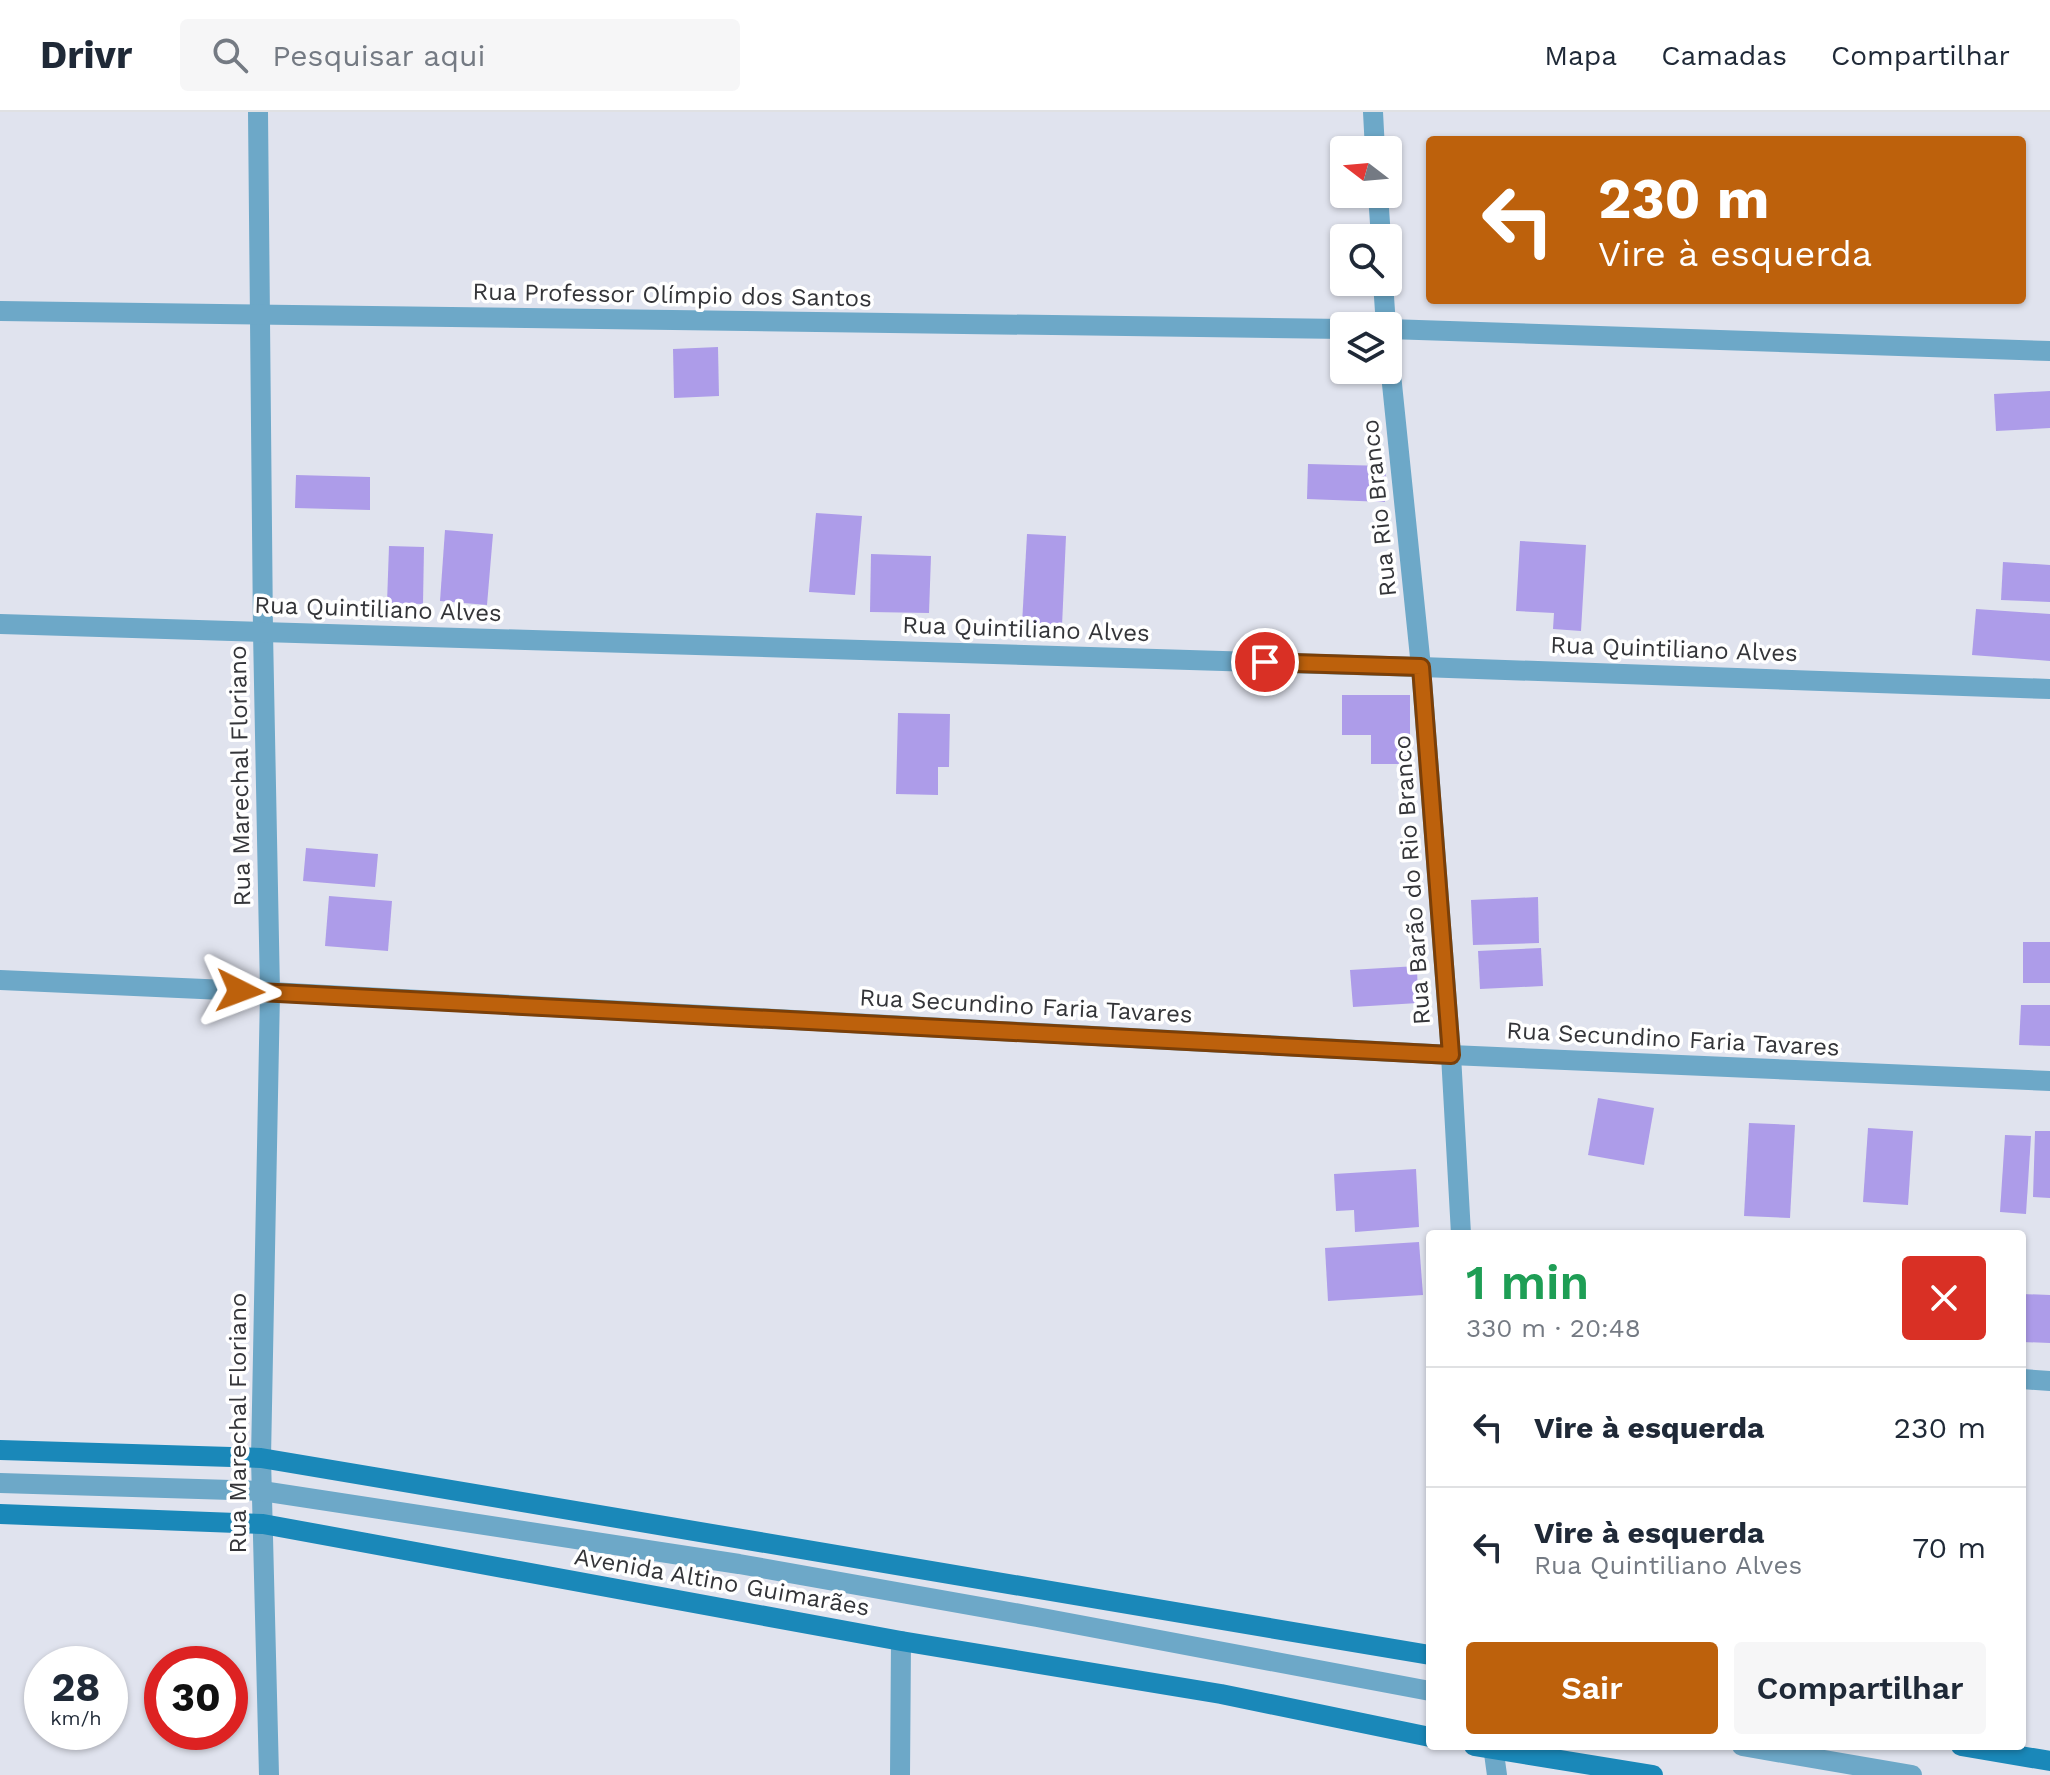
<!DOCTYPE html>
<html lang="pt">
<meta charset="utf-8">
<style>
body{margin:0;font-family:"Work Sans",sans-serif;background:#f6f6f7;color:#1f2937;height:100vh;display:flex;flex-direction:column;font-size:30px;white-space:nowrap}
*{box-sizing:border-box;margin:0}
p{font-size:26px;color:#747a83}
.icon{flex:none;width:44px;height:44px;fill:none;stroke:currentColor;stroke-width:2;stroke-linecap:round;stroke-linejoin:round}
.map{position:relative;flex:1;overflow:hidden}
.drawer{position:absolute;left:1426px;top:1118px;width:600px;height:520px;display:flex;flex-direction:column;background:#fff;border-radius:8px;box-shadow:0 2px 6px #0004}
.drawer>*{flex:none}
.hud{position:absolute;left:1426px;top:24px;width:600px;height:168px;border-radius:8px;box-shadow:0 2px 6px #0004;background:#bd610c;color:#fff;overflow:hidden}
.needle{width:52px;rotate:286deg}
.buttons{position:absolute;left:1330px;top:24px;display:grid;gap:16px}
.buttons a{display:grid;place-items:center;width:72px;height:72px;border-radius:8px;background:#fff;box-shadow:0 2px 6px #0004;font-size:40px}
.speed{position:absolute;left:24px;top:1534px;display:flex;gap:16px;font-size:40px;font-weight:700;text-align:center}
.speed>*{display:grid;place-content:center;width:104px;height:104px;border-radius:50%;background:#fff;box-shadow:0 2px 6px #0004;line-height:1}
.speed small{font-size:20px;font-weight:400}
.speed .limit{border:12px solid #d22;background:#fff;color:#111}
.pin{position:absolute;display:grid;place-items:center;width:68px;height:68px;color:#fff;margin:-34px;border:4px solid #fff;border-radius:50%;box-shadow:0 2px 8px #0007}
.me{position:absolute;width:88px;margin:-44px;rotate:93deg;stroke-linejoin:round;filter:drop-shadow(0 0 6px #0008)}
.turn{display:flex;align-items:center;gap:28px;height:168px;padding:0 40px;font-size:36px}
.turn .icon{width:104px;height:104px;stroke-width:2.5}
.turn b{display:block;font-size:56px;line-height:68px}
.round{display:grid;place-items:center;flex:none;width:84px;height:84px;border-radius:8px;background:#f6f6f7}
.head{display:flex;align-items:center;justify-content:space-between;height:136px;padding:0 40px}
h1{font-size:48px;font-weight:600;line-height:60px;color:#1e9e55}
.primary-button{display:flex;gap:16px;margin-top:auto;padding:16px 40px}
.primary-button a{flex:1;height:92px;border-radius:8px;background:#bd610c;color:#fff;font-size:32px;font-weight:600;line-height:92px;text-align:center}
.primary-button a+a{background:#f6f6f7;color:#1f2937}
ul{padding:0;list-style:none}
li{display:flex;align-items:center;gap:24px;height:120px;padding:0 40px;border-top:2px solid #e0e1e3}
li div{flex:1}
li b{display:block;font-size:30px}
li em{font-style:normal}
header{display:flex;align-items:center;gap:48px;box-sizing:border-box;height:112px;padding:0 40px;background:#fff;border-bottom:2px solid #e0e1e3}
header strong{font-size:38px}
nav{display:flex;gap:44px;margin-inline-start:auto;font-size:28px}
.search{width:560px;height:72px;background:#f6f6f7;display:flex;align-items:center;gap:20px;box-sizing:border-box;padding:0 28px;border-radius:8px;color:#747a83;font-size:30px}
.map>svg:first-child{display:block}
.building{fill:#ad9ce9}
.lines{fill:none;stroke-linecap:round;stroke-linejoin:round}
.street{stroke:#6da8c8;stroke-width:20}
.secondary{stroke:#1a88b9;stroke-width:20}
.route-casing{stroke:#7b3f08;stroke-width:20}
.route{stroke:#bd610c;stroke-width:14}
.labels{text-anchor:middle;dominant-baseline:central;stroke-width:7;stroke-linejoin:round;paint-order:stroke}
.street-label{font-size:24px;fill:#343539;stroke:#fff}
</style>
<header>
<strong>Drivr</strong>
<div class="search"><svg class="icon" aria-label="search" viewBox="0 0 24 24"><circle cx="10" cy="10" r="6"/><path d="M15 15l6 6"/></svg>Pesquisar aqui</div>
<nav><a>Mapa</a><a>Camadas</a><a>Compartilhar</a></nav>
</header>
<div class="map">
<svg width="2050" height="1663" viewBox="0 0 2050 1663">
<rect width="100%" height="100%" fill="#e0e3ee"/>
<g class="building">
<polygon points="718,235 719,284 674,286 673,237"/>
<polygon points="2050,279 2050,316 1996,319 1994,282"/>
<polygon points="1308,352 1386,354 1385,390 1307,387"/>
<polygon points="296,363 370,365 370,398 295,396"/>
<polygon points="816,401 862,404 855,483 809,480"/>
<polygon points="445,418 493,422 487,493 440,489"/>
<polygon points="1027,422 1066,424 1062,514 1022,512"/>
<polygon points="1520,429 1586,433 1581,519 1553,517 1554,501 1516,499"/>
<polygon points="389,434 424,435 423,492 387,491"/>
<polygon points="871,442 931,444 929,501 870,500"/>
<polygon points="2003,450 2050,453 2050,490 2001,488"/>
<polygon points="1976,497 2050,502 2050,549 1972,543"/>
<polygon points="1342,583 1410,583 1410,652 1371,652 1371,623 1342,623"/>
<polygon points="898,601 950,602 949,655 938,655 938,683 896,682"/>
<polygon points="306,736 378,742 375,775 303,769"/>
<polygon points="329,784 392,789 388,839 325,834"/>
<polygon points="1538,785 1539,831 1473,833 1471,788"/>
<rect x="2023" y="830" width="27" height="41"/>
<polygon points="1541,836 1543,874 1480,877 1478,839"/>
<polygon points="1417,854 1418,891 1353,895 1350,858"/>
<polygon points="2021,893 2050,893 2050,934 2019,933"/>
<polygon points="1598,986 1654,996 1644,1053 1588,1043"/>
<polygon points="1749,1011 1795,1013 1790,1106 1744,1104"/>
<polygon points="1868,1016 1913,1019 1908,1093 1863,1090"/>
<polygon points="2035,1019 2050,1019 2050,1086 2033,1085"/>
<polygon points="2005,1023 2031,1024 2026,1102 2000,1100"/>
<polygon points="1416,1057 1419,1115 1355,1120 1354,1098 1336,1099 1334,1062"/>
<polygon points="1419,1130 1423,1183 1328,1189 1325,1136"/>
<polygon points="2022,1182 2050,1183 2050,1231 2022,1230"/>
</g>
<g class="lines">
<g class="street">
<polyline points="258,0 263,520 270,880 261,1346 269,1663"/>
<polyline points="1373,0 1375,38"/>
<polyline points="1378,82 1381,126"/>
<polyline points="1383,170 1386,214"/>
<polyline points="0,199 1344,217"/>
<polyline points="1388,217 2050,239"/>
<polyline points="1388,233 1421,555 1451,943 1461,1122"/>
<polyline points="0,512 1421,555 2050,577"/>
<polyline points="0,868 270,880 1451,943 2050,969"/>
<polyline points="2022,1267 2050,1269"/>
<polyline points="0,1371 262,1379 739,1452 1037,1505 1430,1579"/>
<polyline points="1493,1634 1497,1663"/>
<polyline points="1742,1634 1912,1663"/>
<polyline points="900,1663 901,1529"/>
</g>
<g class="secondary">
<polyline points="0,1338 261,1346 1430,1543"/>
<polyline points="0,1402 263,1412 901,1529 1221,1582 1430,1625"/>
<polyline points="1474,1634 1653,1663"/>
<polyline points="1961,1634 2050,1649"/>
</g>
</g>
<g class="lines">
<g class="route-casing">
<polyline id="route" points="240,879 1451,943 1421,555 1265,550"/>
</g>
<use href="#route" class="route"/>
</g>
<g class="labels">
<g class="street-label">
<text transform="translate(672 183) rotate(1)">Rua Professor Olímpio dos Santos</text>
<text transform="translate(1379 396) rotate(-96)">Rua Rio Branco</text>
<text transform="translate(378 497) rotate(2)">Rua Quintiliano Alves</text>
<text transform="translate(1026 517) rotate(2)">Rua Quintiliano Alves</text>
<text transform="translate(1674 537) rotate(2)">Rua Quintiliano Alves</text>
<text transform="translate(240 664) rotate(-91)">Rua Marechal Floriano</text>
<text transform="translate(1412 768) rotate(-94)">Rua Barão do Rio Branco</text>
<text transform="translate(1026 894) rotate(3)">Rua Secundino Faria Tavares</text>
<text transform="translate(1673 927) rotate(3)">Rua Secundino Faria Tavares</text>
<text transform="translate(238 1311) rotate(-90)">Rua Marechal Floriano</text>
<text transform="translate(722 1470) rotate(10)">Avenida Altino Guimarães</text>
</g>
</g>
</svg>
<div class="buttons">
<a><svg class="needle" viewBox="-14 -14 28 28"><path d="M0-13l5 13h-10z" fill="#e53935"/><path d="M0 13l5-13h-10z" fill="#747a83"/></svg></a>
<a><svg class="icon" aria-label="search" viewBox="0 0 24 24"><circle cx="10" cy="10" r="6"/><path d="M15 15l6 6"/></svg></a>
<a><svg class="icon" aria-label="layers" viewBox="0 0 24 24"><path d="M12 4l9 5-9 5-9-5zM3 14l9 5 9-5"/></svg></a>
</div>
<div class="speed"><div>28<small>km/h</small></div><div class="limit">30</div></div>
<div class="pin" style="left:1265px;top:550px;background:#d93025"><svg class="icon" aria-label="arrive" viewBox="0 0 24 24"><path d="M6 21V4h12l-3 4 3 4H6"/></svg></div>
<svg class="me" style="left:240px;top:879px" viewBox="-20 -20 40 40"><path d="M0-17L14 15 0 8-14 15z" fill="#bd610c" stroke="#fff" stroke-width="4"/></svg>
<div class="hud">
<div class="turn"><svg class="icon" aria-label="left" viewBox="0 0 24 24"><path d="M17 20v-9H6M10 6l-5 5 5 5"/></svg><div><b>230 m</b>Vire à esquerda</div></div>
</div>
<section class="drawer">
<div class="head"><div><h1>1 min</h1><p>330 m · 20:48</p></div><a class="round" style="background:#d93025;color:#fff"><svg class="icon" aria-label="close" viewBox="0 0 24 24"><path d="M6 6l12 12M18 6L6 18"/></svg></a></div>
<ul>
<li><svg class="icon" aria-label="left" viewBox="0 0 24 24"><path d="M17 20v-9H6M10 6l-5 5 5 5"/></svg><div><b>Vire à esquerda</b></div><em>230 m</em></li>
<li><svg class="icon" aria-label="left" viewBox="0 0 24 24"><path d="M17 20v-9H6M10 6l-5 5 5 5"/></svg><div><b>Vire à esquerda</b><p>Rua Quintiliano Alves</p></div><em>70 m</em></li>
</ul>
<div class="primary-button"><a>Sair</a><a>Compartilhar</a></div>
</section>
</div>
